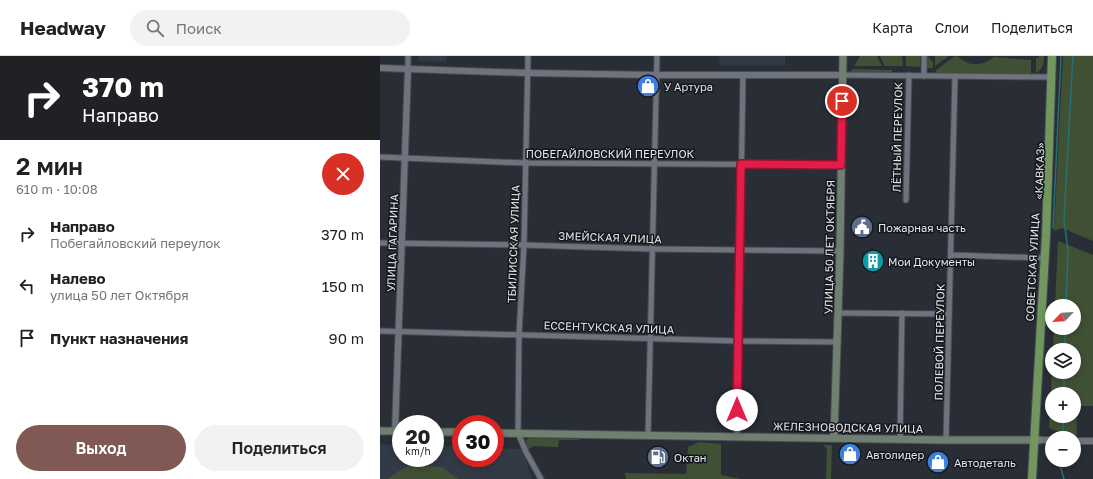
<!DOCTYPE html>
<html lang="ru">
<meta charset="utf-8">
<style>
body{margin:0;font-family:"Golos Text",sans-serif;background:#f2f2f2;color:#222;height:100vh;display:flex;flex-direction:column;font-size:15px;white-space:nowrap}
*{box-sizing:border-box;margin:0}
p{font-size:13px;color:#767676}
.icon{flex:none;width:22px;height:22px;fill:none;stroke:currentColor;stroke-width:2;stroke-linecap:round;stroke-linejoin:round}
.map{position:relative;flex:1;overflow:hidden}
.side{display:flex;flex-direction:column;background:#fff;width:380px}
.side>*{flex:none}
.top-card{background:#202124;color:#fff;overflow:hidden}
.needle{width:26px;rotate:245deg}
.controls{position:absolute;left:665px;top:243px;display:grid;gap:8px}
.controls a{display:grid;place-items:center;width:36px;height:36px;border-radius:50%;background:#fff;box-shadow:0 2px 6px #0003;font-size:20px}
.speed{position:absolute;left:12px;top:359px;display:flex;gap:8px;font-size:20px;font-weight:700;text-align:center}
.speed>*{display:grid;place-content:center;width:52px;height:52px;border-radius:50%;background:#fff;box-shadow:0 2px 6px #0003;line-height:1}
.speed small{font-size:10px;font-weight:400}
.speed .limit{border:6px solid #d22;background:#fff;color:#111}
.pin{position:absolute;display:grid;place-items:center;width:34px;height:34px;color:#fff;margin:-17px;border:2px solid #fff;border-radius:50%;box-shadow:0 1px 4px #0007}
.me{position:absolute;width:44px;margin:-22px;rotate:0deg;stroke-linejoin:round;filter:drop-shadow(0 0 3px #0008)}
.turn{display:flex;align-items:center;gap:14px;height:84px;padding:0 16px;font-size:18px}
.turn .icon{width:52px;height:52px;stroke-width:2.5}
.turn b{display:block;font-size:28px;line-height:34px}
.round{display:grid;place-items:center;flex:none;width:42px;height:42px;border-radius:21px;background:#f2f2f2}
.headline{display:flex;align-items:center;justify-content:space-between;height:68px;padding:0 16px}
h1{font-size:24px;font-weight:600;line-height:30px}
.primary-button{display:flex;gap:8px;margin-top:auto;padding:8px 16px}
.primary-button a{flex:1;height:46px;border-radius:24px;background:#815954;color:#fff;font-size:16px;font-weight:600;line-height:46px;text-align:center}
.primary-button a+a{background:#f2f2f2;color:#222}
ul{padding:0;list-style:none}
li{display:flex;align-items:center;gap:12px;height:52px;padding:0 16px}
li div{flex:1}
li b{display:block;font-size:15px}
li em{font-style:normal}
header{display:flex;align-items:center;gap:24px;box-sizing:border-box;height:56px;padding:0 20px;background:#fff;border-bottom:1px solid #e0e0e0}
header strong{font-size:19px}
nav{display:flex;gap:22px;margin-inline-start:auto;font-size:14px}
.search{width:280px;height:36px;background:#f2f2f2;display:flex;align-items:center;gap:10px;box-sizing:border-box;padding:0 14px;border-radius:22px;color:#767676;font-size:15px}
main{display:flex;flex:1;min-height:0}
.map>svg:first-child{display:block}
.built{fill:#323a46}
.green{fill:#405034;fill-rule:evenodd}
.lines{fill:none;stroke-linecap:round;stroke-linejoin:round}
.stream{stroke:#237077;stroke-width:1.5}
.minor-casing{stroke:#484c53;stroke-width:7}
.tertiary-casing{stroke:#484c53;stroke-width:8}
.secondary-casing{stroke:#484c53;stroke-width:9}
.trunk-casing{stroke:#484c53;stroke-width:10}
.minor{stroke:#6e737d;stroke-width:5}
.tertiary{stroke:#6e737d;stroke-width:6}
.secondary{stroke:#6f8071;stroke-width:7}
.trunk{stroke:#71965e;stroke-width:8}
.route-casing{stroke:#92132f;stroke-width:10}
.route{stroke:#e11d48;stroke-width:7}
.labels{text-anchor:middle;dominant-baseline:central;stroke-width:3;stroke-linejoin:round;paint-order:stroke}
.poi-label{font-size:11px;fill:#e3e6ec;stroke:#141619;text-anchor:start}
.street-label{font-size:11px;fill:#e3e6ec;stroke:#141619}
</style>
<header>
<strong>Headway</strong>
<div class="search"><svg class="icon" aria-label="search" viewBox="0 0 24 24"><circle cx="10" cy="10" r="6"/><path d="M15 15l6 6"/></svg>Поиск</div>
<nav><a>Карта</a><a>Слои</a><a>Поделиться</a></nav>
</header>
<main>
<section class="side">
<div class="top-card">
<div class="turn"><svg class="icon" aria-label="right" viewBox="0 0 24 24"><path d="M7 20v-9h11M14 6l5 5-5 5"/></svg><div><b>370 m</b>Направо</div></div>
</div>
<div class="headline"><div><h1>2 мин</h1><p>610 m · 10:08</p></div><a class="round" style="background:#d93025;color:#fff"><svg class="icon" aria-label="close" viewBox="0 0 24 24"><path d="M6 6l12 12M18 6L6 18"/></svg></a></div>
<ul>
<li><svg class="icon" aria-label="right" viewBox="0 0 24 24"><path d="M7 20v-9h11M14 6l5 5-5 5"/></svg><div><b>Направо</b><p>Побегайловский переулок</p></div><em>370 m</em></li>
<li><svg class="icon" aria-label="left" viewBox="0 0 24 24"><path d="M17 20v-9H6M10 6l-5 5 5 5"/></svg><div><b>Налево</b><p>улица 50 лет Октября</p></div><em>150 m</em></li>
<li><svg class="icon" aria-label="arrive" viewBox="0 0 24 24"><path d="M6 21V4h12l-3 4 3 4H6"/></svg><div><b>Пункт назначения</b></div><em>90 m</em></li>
</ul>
<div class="primary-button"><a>Выход</a><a>Поделиться</a></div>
</section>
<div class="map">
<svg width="713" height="423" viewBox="0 0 713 423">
<rect width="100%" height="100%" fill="#292e36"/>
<g class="built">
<polygon points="38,0 67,0 66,6 38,5"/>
<polygon points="339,0 405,0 405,9 340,9"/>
<polygon points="0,388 21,389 21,402 55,402 55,390 81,391 81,402 115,402 115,392 142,393 152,423 0,423"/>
</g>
<g class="green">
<polygon points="480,0 497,0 502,10 474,10"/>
<polygon points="500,0 522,0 523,10 505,10"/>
<polygon points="526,0 540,0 540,11 526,10"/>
<polygon points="545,0 548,0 553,6 553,12 545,12"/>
<polygon points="555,0 569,0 555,10"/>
<path d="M575,0c4,1 7,4 11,6 9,5 21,1 28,-5l37,3v14l-95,-1v-3z"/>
<path d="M659,0h5c0,8 -1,13 -8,17v-15h3z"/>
<polygon points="683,0 713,0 713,185 682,172 674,175"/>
<polygon points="472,13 512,14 512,17 471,16"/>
<path d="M678,185l35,14v151h-17l1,32 -28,-10 3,-58v2h22v-22h-21l1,-22h20v-22h-19zM672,338h22v22h-22z"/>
<polygon points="150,382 200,383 198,384 179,384 178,391 153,390 149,393 147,392 146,384"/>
<polygon points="319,386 341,388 341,419 361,423 246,423 245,417 306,418 308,391"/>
<polygon points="443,389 452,389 451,423 446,423 447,393"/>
<polygon points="31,409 62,411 78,423 8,423 20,414"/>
</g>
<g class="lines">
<g class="stream">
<polyline points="673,172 681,0"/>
<polyline points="686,250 688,194 684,164 693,0"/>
<polyline points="685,294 685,272"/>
<polyline points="684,338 684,316"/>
<polyline points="683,378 683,360"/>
<polyline points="681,404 680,409 684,423"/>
</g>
<g class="minor-casing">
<g id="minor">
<polyline points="148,0 144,189 139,279 138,377 146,396 161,423"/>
<polyline points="28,13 28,0"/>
<polyline points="461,19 672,21"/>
<polyline points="544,20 544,0"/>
<polyline points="0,101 145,107 461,109"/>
<polyline points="526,144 529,19"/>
<polyline points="0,187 144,189 272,193 460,195"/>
<polyline points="571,199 664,202"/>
<polyline points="458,257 569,258"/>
<polyline points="0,275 357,285 458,286"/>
<polyline points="268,379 277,0"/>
<polyline points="357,381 363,19"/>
<polyline points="520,383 522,257"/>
<polyline points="566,384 575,20"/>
</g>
</g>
<g class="tertiary-casing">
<g id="tertiary">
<polyline points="0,12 148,17 276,19 461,19"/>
<polyline points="15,375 28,13"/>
<polyline points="659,384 672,384"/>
<polyline points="694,385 713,385"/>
</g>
</g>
<g class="secondary-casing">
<g id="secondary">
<polyline points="0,375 21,375"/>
<polyline points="55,376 81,376"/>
<polyline points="115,377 566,384 659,384"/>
<polyline points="454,381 460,195 463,0"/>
</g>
</g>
<g class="trunk-casing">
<polyline id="trunk" points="652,423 666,180 672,0"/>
</g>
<use href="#minor" class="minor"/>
<use href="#tertiary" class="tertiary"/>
<use href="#secondary" class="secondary"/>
<use href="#trunk" class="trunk"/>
</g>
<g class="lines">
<g class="route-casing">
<polyline id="route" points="357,354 361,108 461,109 462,45"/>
</g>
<use href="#route" class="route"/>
</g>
<defs>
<g id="shop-disc" transform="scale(1.15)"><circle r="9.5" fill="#3f7fe0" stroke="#141619"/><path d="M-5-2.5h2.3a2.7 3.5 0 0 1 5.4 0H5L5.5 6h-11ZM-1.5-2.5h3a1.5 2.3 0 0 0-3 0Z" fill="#fff"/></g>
<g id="civic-disc" transform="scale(1.15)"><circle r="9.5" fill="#5c6f8a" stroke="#141619"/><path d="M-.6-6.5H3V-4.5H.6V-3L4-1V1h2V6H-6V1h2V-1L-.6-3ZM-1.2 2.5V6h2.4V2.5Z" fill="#fff"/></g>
<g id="building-disc" transform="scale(1.15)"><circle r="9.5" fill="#0f9aa8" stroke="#141619"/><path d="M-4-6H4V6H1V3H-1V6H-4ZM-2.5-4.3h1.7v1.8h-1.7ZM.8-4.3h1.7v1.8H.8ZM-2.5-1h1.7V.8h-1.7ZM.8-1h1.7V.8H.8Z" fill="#fff"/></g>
<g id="fuel-disc" transform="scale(1.15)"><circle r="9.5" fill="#5c6f8a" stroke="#141619"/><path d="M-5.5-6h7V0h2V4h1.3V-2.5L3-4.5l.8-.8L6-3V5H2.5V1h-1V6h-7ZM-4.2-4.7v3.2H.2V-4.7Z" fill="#fff"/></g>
</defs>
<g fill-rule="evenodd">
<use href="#shop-disc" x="268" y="30"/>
<use href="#civic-disc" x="482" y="171"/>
<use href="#building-disc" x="493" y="205"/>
<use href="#shop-disc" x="470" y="398"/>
<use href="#fuel-disc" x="278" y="401"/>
<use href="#shop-disc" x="558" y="406"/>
</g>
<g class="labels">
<g class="poi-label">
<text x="284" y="30">У Артура</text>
<text x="498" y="171">Пожарная часть</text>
<text x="508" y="205">Мои Документы</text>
<text x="486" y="398">Автолидер</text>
<text x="294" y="401">Октан</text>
<text x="574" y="406">Автодеталь</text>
</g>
<g class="street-label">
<text transform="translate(517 81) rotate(-89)">ЛЁТНЫЙ ПЕРЕУЛОК</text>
<text x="230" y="97">ПОБЕГАЙЛОВСКИЙ ПЕРЕУЛОК</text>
<text transform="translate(659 115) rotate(-88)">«КАВКАЗ»</text>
<text transform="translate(230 181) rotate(2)">ЗМЕЙСКАЯ УЛИЦА</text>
<text transform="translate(12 187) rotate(-88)">УЛИЦА ГАГАРИНА</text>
<text transform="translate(133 188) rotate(-88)">ТБИЛИССКАЯ УЛИЦА</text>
<text transform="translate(449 191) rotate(-89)">УЛИЦА 50 ЛЕТ ОКТЯБРЯ</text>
<text transform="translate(652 211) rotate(-87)">СОВЕТСКАЯ УЛИЦА</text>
<text transform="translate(229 271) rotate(2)">ЕССЕНТУКСКАЯ УЛИЦА</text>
<text transform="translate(559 286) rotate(-89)">ПОЛЕВОЙ ПЕРЕУЛОК</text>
<text transform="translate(468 371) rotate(1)">ЖЕЛЕЗНОВОДСКАЯ УЛИЦА</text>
</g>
</g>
</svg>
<div class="controls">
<a><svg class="needle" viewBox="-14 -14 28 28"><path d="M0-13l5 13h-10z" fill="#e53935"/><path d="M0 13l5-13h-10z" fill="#767676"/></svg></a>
<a><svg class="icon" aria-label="layers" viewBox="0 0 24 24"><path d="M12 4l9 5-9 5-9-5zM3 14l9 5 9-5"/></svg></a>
<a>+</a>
<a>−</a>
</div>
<div class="speed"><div>20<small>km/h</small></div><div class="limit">30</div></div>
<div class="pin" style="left:462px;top:45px;background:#d93025"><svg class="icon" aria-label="arrive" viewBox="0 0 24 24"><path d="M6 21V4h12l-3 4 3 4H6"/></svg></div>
<svg class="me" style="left:357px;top:354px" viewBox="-20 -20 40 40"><circle r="19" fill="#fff"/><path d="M0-13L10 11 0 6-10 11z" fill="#e11d48"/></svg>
</div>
</main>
